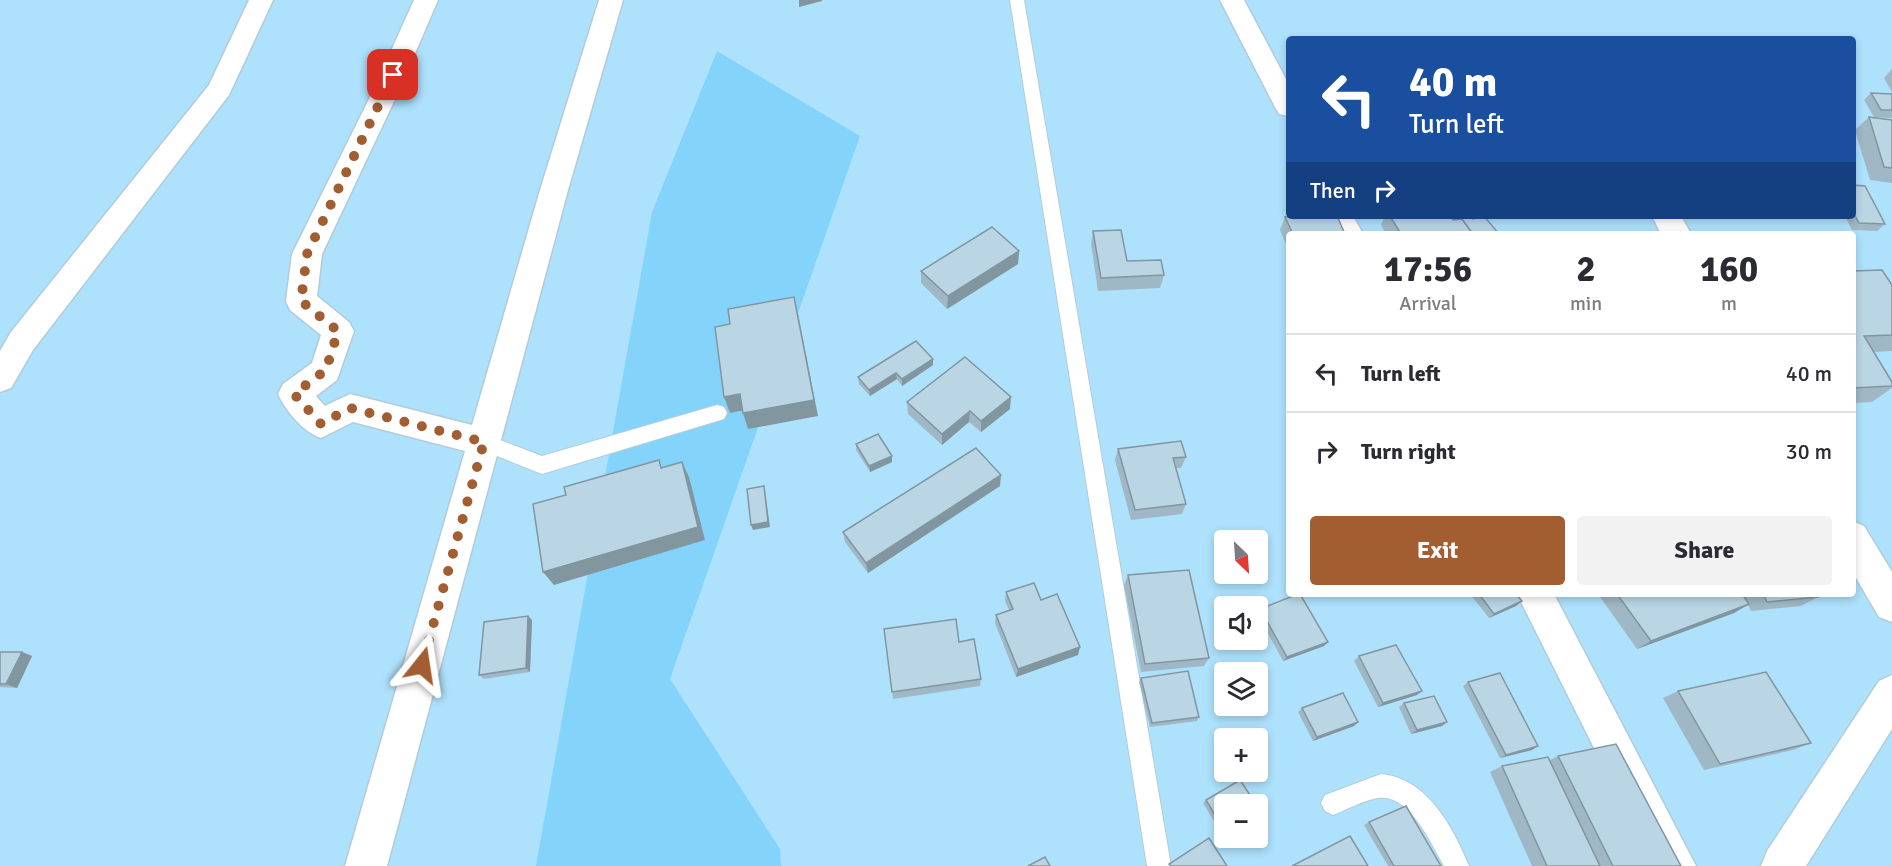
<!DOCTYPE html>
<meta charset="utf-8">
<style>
body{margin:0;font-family:Signika,sans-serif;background:#f2f2f3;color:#2b2b33;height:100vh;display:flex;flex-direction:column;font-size:22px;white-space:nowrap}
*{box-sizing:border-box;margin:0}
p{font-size:20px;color:#7c7c81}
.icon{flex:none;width:33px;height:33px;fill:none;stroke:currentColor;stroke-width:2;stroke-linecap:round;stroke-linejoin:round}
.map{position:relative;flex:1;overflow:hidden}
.sheet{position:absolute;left:1286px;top:231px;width:570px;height:366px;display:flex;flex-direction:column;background:#fff;border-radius:6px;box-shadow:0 3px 9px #0003}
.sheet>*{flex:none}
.hud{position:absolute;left:1286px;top:36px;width:570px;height:183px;border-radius:6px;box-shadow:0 3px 9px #0003;background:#1a4fa0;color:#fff;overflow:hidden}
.needle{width:39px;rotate:155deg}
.buttons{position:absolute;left:1214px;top:530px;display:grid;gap:12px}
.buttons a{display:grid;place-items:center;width:54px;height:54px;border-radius:6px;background:#fff;box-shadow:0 3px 9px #0003;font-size:30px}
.pin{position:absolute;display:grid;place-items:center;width:51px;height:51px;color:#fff;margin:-26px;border-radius:12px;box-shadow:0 3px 9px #0006}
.me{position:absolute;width:66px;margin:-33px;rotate:15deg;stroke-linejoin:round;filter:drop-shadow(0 0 4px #0008)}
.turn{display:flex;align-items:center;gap:21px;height:126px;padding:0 24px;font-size:27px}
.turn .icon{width:78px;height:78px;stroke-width:2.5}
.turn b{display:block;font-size:42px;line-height:51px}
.then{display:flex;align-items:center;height:57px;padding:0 24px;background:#0003;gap:12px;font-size:22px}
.eta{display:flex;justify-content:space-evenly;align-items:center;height:102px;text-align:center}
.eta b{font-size:36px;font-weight:700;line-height:42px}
.action{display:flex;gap:12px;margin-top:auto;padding:12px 24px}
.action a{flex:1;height:69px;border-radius:6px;background:#a25d30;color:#fff;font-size:24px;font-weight:700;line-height:69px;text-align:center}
.action a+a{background:#f2f2f3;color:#2b2b33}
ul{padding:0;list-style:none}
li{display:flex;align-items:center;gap:18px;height:78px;padding:0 24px;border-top:2px solid #e1e1e2}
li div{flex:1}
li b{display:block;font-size:22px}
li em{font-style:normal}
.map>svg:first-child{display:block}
.green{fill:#aee1fc;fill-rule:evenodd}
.forest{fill:#84d3fb}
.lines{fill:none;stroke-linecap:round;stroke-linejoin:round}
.service-casing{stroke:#b0ccdb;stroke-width:2}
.minor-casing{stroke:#b0ccdb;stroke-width:3}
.service{fill:#fff;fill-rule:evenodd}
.minor{fill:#fff;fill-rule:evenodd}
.wall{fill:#a0b8c5}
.shaded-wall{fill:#8296a0}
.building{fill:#bad6e5;stroke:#8296a0;stroke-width:1.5}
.route{stroke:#a25d30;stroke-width:10;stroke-dasharray:0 18}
</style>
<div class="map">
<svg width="1892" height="866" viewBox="0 0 1892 866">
<rect width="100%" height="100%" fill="#f4fafd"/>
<path class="green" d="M0,0h1892v866h-1892zM1288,39h564v177h-564zM1288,234h564v360h-564zM1224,540h33v33h-33zM1224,606h33v33h-33zM1224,672h33v33h-33zM1224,738h33v33h-33zM1224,804h33v33h-33z"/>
<polygon class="forest" points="717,51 860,136 670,679 780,849 781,866 536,866 652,212"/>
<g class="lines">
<g class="service-casing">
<g id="service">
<polygon points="1010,0 1024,0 1171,866 1147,866"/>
<polygon points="717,405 724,407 727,413 724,419 542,474 477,448 474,442 477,436 484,434 542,456"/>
<path d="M1381,774c46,4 72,53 88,92h-25c-13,-23 -35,-73 -66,-68 -16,3 -30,11 -45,17l-8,-4 -4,-8 4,-8z"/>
</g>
</g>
<g class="minor-casing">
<g id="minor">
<polygon points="249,0 273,0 229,95 33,350 11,388 0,392 0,351 11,332 209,85"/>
<path d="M414,0h24l-40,93 -76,161 -5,42 32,26 5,9 -17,49 -21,16 9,10 25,-12 122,31 68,-235 59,-190h24l-55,190 -181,676h-42l120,-415 -112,-29 -32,16c-18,-6 -35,-27 -43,-44l5,-10 29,-21 9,-28 -31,-25 -4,-9 6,-47 80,-161z"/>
<polygon points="1220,0 1244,0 1288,83 1288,116 1279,114 1275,107"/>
<polygon points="1325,216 1353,216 1363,234 1333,234"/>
<polygon points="1652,216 1681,216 1691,234 1661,234"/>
<polygon points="1852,521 1864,526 1892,572 1892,622 1879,617 1852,571"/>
<polygon points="1517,594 1554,594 1696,866 1653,866"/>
<polygon points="1892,675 1892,729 1806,866 1761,866 1767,851 1879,681"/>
</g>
</g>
<use href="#service" class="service"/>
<use href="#minor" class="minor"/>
</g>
<g class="wall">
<polygon points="1892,69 1892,92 1884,78"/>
<polygon points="1871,93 1892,94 1892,118 1874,117 1864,100"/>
<polygon points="1869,117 1892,120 1892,183 1870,180 1855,130"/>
<polygon points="1852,185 1885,224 1877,231 1852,230 1845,216 1852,216"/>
<polygon points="1385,216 1451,216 1452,218 1453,216 1455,216 1473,219 1499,234 1386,234 1381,225"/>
<polygon points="1285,217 1345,234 1288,234 1288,249 1280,230"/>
<polygon points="1093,231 1127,261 1164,275 1160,288 1098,291 1091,244"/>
<polygon points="1019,251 1018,264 947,309 921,283 921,271"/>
<polygon points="1852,271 1892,285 1892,351 1873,352 1892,382 1892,388 1872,402 1852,403"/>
<polygon points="933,365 902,386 897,379 870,396 859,384 858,377"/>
<polygon points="907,402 1010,409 981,432 969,422 942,445 908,414"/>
<polygon points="856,444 892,456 892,462 870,472 856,450"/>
<polygon points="1118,449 1186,457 1181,468 1176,468 1186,504 1182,514 1131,520 1115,460"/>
<polygon points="1000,486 868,573 845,542 843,532"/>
<polygon points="1128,575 1209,658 1204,666 1141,672 1124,585"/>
<polygon points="1006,592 1041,600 1080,647 1078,655 1016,677 995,623 996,615 1009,610 1005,601"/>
<polygon points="1470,594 1516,594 1516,606 1489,618"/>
<polygon points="1598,594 1816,594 1818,597 1801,606 1751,611 1748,605 1734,613 1637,649"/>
<polygon points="1260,609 1324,646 1283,661 1257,613"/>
<polygon points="528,616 532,620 530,672 484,679 479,675"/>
<polygon points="884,629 959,642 981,679 980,686 893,699"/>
<polygon points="0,652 22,652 32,656 17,688 0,687"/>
<polygon points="1359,656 1417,695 1378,707 1354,661"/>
<polygon points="1141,678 1199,717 1197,721 1150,727 1139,682"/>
<polygon points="1468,682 1538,746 1532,750 1500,758 1463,686"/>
<polygon points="1678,691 1811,743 1793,750 1704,770 1663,698"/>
<polygon points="1404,703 1447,722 1442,726 1411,734 1399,707"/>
<polygon points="1302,708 1358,722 1354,726 1313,741 1298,712"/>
<polygon points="1558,756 1681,866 1532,866 1490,772 1502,766 1550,760"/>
<polygon points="1206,800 1224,804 1224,837 1238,837 1228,844 1203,803"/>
<polygon points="1369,822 1441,866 1388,866 1364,825"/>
</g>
<g class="shaded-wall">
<polygon points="799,0 822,0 822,1 799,7"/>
<polygon points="1019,251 1018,264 947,309 948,296"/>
<polygon points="798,314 818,416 748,429 743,413"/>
<polygon points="933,359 933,365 902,386 902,379"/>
<polygon points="896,373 897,379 870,396 869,390"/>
<polygon points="740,394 745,410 730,413 724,397"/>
<polygon points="1011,397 1010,409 981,432 981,421"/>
<polygon points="970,411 969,422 942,445 942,434"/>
<polygon points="892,456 892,462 870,472 869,466"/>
<polygon points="682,462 689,477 705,540 554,585 543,572"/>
<polygon points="1001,475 1000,486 868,573 866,563"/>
<polygon points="764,486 765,491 770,527 753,530 751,525"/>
<polygon points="1522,601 1516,606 1489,618 1494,614"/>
<polygon points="1749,604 1734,613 1637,649 1651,641"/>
<polygon points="528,616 532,620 530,672 526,668"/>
<polygon points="1328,642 1324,646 1283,661 1287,657"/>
<polygon points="1080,647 1078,655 1016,677 1018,669"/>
<polygon points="22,652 32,656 17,688 6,684"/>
<polygon points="1422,691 1417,695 1378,707 1383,703"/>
<polygon points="1358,722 1354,726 1313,741 1317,737"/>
<polygon points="1447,722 1442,726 1411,734 1417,730"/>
<polygon points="1538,746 1532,750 1500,758 1506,755"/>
</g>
<g class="building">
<polygon points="1871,93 1892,94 1892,110 1881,110"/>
<polygon points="1869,117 1892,120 1892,168 1884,167"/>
<polygon points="1852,185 1865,186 1885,224 1859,223 1852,210"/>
<polygon points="1294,216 1337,216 1345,234 1293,234 1285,217"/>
<polygon points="1390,216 1451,216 1453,220 1462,219 1473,234 1401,234"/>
<polygon points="1455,216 1470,216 1473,219 1484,216 1499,234 1473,234 1462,219 1458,219"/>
<polygon points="992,227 1019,251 948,296 921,271"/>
<polygon points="1121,230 1127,261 1161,260 1164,275 1101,278 1093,231"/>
<polygon points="1882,270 1892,285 1892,335 1864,336 1892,382 1892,386 1852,388 1852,271"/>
<polygon points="794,297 814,400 743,413 740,394 724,397 715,327 730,324 728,309"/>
<polygon points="916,341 933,359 902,379 896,373 869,390 858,377"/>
<polygon points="965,357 1011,397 981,421 970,411 942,434 907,402"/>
<polygon points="878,434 892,456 869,466 856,444"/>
<polygon points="1181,441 1186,457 1173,458 1186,504 1135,510 1118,449"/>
<polygon points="976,448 1001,475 866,563 843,532"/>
<polygon points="659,460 661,468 682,462 698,527 543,572 533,504 566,495 564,487"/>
<polygon points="764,486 768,522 751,525 747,489"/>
<polygon points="1189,570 1209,658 1145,664 1128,575"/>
<polygon points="1034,583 1041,600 1057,594 1080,647 1018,669 996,615 1013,609 1006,592"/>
<polygon points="1298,594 1300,594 1328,642 1287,657 1260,609"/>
<polygon points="1479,594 1516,594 1522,601 1494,614"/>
<polygon points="1617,594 1742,594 1749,604 1651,641"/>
<polygon points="1763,594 1816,594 1818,597 1767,602"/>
<polygon points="528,616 526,668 479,675 484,622"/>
<polygon points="956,619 959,642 974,639 981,679 892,692 884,629"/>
<polygon points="1396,645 1422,691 1383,703 1359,656"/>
<polygon points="0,652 22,652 6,684 0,684"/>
<polygon points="1188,671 1199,717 1152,723 1141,678"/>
<polygon points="1766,672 1811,743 1720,764 1678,691"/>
<polygon points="1500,673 1538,746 1506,755 1468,682"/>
<polygon points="1343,693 1358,722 1317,737 1302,708"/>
<polygon points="1434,696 1447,722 1417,730 1404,703"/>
<polygon points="1616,744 1681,866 1613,866 1558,756"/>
<polygon points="1548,757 1600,866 1547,866 1502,766"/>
<polygon points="1240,780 1256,804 1224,804 1224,830 1206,800"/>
<polygon points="1257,806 1266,819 1257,825"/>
<polygon points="1406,806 1441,866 1394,866 1369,822"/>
<polygon points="1350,836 1368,866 1292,866"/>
<polygon points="1228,837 1238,837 1231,841"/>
<polygon points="1209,838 1227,866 1171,866 1169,864"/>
<polygon points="1045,857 1050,866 1028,866"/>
</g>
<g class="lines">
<polyline class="route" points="393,75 307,254 301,301 338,331 326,370 294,394 321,424 350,408 484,442 422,665"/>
</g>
</svg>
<div class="buttons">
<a><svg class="needle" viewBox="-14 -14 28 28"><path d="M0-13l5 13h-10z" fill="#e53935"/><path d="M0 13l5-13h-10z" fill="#7c7c81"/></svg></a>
<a><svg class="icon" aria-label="sound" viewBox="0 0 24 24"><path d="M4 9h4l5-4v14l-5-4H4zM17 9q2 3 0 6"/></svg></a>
<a><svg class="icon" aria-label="layers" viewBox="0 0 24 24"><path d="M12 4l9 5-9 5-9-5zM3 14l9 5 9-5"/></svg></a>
<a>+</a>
<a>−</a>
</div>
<div class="pin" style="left:393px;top:75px;background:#d93025"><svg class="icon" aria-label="arrive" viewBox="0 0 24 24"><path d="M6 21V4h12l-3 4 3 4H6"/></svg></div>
<svg class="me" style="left:422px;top:665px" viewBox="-20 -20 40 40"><path d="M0-17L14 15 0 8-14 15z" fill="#a25d30" stroke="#fff" stroke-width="4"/></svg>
<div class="hud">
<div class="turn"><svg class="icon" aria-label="left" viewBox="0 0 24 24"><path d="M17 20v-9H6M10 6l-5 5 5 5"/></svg><div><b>40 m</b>Turn left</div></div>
<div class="then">Then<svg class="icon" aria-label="right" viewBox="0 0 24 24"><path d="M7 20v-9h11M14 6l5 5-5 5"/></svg></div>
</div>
<section class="sheet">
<div class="eta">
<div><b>17:56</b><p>Arrival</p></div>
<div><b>2</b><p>min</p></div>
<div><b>160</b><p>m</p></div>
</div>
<ul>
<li><svg class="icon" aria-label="left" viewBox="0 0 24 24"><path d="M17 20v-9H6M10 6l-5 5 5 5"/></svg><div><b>Turn left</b></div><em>40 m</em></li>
<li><svg class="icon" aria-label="right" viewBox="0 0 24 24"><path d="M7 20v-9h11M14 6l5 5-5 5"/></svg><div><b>Turn right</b></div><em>30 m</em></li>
</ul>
<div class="action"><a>Exit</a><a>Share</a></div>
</section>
</div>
